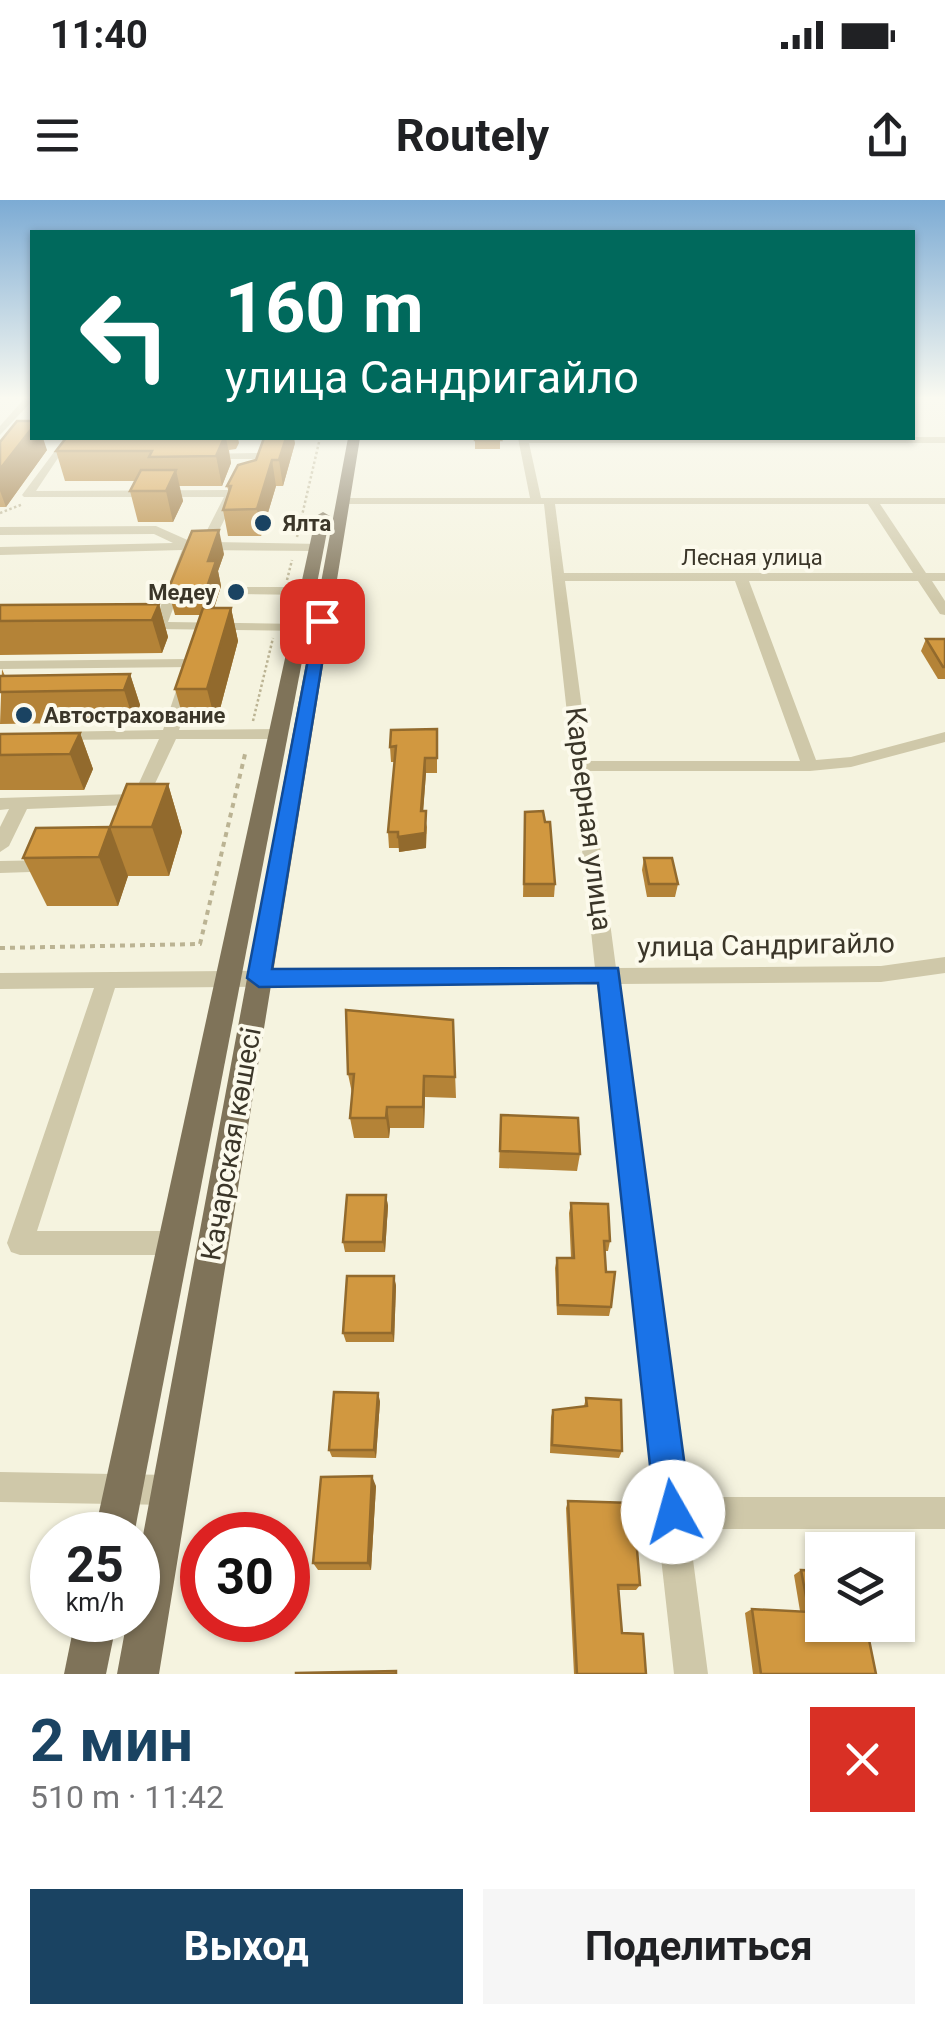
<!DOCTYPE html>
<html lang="ru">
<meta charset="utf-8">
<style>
body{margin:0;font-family:Roboto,sans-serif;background:#f6f6f6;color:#202124;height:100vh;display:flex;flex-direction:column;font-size:38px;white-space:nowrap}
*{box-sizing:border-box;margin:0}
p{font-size:32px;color:#757577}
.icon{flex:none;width:55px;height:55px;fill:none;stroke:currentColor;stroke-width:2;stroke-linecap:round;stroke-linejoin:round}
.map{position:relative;height:1474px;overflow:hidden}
.sheet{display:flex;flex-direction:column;background:#fff;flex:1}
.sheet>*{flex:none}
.hud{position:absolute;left:30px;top:30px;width:885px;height:210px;border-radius:0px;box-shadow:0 2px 8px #0004;background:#00695c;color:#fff;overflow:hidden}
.controls{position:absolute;left:805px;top:1332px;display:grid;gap:20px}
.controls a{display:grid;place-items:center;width:110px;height:110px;border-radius:0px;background:#fff;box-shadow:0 2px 8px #0004;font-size:50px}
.speed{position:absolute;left:30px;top:1312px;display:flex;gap:20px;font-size:50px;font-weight:700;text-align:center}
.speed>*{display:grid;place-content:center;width:130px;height:130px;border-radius:50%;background:#fff;box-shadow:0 2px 8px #0004;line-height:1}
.speed small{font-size:25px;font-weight:400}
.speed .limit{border:15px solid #d22;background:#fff;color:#111}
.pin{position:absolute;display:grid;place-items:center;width:85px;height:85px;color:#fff;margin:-42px;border-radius:20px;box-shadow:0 5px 15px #0006}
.me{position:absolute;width:110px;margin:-55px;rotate:353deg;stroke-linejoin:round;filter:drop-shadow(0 0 8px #0008)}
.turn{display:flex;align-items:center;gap:35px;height:210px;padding:0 30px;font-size:45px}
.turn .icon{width:130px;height:130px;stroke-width:2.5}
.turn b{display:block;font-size:70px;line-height:85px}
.round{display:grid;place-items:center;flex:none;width:105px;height:105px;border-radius:0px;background:#f6f6f6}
.overview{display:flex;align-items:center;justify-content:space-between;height:170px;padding:0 30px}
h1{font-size:60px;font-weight:700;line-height:75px;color:#1a4362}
.cta{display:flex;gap:20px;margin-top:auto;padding:20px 30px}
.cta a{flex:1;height:115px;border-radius:0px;background:#1a4362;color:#fff;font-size:40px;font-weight:700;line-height:115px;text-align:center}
.cta a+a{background:#f6f6f6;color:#202124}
.status{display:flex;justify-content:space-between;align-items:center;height:70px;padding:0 50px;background:#fff;direction:ltr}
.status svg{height:28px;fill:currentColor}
header{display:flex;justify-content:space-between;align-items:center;height:130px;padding:0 30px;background:#fff;font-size:45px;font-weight:700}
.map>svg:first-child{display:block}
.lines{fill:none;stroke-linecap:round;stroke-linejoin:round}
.path-far1{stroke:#bbb393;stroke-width:2.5;stroke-dasharray:2.5 2.5;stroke-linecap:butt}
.path{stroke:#bbb393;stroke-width:4;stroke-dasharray:5 5;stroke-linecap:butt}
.minor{fill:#cfc8a9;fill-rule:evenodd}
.major{fill:#7f7359;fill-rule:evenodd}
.wall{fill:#b48337}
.shaded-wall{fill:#926a2d}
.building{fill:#d19840;stroke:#926a2d;stroke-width:2.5}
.route{fill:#1a73e8;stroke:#114b97;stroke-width:2.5}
.poi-dot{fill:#1a4362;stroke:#fcfaec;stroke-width:4}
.labels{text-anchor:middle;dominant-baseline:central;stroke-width:8;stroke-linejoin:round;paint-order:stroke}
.far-poi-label{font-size:22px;font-weight:bold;fill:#3b3629;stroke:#fcfaec;text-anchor:start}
.far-street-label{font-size:22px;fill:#3b3629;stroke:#fcfaec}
.street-label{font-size:28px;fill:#3b3629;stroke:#fcfaec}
</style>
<div class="status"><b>11:40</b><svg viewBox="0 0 49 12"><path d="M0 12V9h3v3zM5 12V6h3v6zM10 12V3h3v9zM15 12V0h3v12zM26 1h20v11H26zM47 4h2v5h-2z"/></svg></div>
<header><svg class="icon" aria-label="menu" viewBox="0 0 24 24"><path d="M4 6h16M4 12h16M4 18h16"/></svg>Routely<svg class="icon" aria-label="share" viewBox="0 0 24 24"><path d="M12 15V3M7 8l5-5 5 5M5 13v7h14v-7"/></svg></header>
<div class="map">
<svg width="945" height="1474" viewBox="0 0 945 1474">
<rect width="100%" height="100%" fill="#f5f3df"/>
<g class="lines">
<g class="path-far1">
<polyline points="0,313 23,304"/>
<polyline points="297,337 320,238"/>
<polyline points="287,380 292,360"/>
<polyline points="253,521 273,438"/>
</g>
<polyline class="path" points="0,748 200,744 246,550"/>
<g class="minor">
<polygon points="25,198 32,198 32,201 0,235 0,226"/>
<path d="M945,237v6h-416l12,55h404v6h-65l46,69h19v8h-13l13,20v14l-5,-1 -22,-33h-169l67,179 35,-3 94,-25v10l-94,25 -41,4h-220l26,197 265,-2 64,-9v16l-64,9 -263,2 67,513h260v32h-256l19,145h-34l-77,-690 -482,4 -78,243h139l9,3 4,9 -4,9 -9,3h-156l-9,-3 -4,-9 87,-255 -94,1v-16l595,-5 -51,-464h-201l-6,-3 6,-3h187l-12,-60zM555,304h313l45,69h-349zM565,381h170l65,180h-211z"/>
<polygon points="63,240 68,243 36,291 228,290 233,287 237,288 238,293 213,342 321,344 321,350 317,351 195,350 168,422 300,424 305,425 305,431 155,429 153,426 182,350 0,355 0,347 173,343 154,334 0,335 0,327 156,326 192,342 201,342 224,297 24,297 22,295"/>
<polygon points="203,254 261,253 266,256 261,259 199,259 199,255"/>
<polygon points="243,387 308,387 315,391 308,395 238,394 238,388"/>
<polygon points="198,445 205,449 200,463 193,467 0,469 0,461 187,459 193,446"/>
<polygon points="188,474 196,479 179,530 280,529 288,534 280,539 176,539 143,609 131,609 128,605 27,609 9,646 0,652 0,627 9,609 0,610 0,598 134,594 159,539 57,540 51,538 51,532 163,530 180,479"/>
<polygon points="53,660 62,666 60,671 0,673 0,661"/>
<polygon points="0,1272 170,1275 181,1279 185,1290 181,1301 170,1305 0,1302"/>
</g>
<g class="major">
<polygon points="348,238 360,238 159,1474 117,1474 127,1420 138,1420 138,1362"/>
<polygon points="323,312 330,316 134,1335 94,1335 316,316"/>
<polygon points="75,1420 117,1420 106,1474 64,1474"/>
</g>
</g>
<g class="wall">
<polygon points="66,238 238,238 239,243 236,249 229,250 231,263 222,286 179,286 183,301 173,322 138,322 130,291 135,281 65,281 56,251"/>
<rect x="475" y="238" width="25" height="11"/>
<polygon points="0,242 47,250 6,307 0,307"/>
<polygon points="295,243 283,286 276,286 261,336 228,336 223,310 229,293 227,286 256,260"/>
<polygon points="224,354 218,371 221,386 214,408 231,408 238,441 216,524 185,524 175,489 201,415 175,415 168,390"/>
<polygon points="159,404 168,437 162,453 0,455 0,405"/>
<polygon points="926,439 945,439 945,479 938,479 921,451"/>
<polygon points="2,469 5,476 130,474 140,505 134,522 0,524"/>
<polygon points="437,529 437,573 426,573 423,611 427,627 426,648 399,652 399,648 389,648 388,632 395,562 391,562 390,547"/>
<polygon points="80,533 93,569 84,590 0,590 0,534"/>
<polygon points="168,584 182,632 169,676 128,676 118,706 47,706 23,658 110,627"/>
<polygon points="525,612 555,684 554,697 523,697"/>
<polygon points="644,658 678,684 675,697 647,697 642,670"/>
<polygon points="453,820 456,898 425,897 424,928 390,928 389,938 354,938 350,918 352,893 348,874"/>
<polygon points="501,915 580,954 577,971 499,968"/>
<polygon points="386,995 388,1006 385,1052 345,1052 343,1042"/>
<polygon points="571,1003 610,1041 608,1051 605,1051 606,1072 611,1107 609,1116 557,1115 555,1068 557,1058 571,1058 569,1013"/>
<polygon points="394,1076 396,1086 394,1142 346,1142 343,1133"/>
<polygon points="586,1198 622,1251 619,1258 550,1253 551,1217 553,1210 584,1206"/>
<polygon points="380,1201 376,1258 332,1257 329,1250"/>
<polygon points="376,1286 371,1370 318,1370 313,1363"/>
<polygon points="568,1301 640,1385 636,1390 619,1390 622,1433 646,1474 574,1474 566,1308"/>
<polygon points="801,1370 876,1474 753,1474 745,1413 752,1409 800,1411 794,1375"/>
</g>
<g class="shaded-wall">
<polygon points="32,228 32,238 43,238 47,250 6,307 0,291 0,269"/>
<polygon points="224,238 226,238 231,263 222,286 216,256"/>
<polygon points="286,238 294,238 295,243 283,286 279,260"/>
<polygon points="272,260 276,286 261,336 257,309"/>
<polygon points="176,270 183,301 173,322 166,291"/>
<polygon points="219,330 224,354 218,371 221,386 212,415 206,390 208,361"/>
<polygon points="159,404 168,437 162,453 152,420"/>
<polygon points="231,408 238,441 216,524 207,489"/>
<polygon points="130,474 140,505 134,522 124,490"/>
<polygon points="80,533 93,569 84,590 70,554"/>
<polygon points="425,558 426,573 422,626 421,611"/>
<polygon points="168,584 182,632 169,676 152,627"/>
<polygon points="426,611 426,648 399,652 398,637"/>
<polygon points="110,627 128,676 118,706 99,657"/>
<polygon points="424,876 425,897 424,928 423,907"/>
<polygon points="387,907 390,928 389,938 386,918"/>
<polygon points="386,995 388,1006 385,1052 383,1042"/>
<polygon points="394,1076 396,1086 394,1142 392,1133"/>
<polygon points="378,1193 380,1201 376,1258 374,1250"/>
<polygon points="372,1276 376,1286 371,1370 368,1363"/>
</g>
<g class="building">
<polygon points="17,221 32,221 32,228 0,269 0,242"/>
<polygon points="66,238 224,238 216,256 149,257 152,251 56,251"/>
<polygon points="264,238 286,238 279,260 272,260 257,309 223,310 231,286 227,286 238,265 256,260"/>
<polygon points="475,238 500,238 501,240 475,240"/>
<polygon points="141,270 176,270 166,291 130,291"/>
<polygon points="219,330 208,361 216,361 206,390 168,390 192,331"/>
<polygon points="159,404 152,420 0,421 0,405"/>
<polygon points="203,408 231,408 207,489 175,489"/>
<polygon points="926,439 945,439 945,467 943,467"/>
<polygon points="130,474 124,490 0,492 0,476"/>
<polygon points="437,529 437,558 425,558 421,611 426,611 425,633 398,637 398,632 388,632 396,546 390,547 391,530"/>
<polygon points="80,533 70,554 0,555 0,534"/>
<polygon points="127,584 168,584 152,627 110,627"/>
<polygon points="543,611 545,622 550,622 555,684 524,684 525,612"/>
<polygon points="110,627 99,657 23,658 36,628"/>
<polygon points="644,658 672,658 678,684 649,684"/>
<polygon points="346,810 453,820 455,877 424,876 423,907 387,907 386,918 350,918 354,874 348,874"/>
<polygon points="501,915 578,918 580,954 500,951"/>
<polygon points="347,995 386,995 383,1042 343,1042"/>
<polygon points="571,1003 608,1004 610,1041 604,1041 606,1072 615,1072 611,1107 558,1105 557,1058 574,1058"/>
<polygon points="347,1076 394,1076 392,1133 343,1133"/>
<polygon points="334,1192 378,1193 374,1250 329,1250"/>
<polygon points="586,1198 621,1200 622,1251 552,1245 553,1210 587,1206"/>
<polygon points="372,1276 368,1363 313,1363 321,1277"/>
<polygon points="568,1301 633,1303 640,1385 618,1385 622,1433 643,1434 646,1474 577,1474"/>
<polygon points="801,1370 822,1371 822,1425 866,1425 876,1474 761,1474 752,1409 809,1412"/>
<polygon points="396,1471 396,1474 296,1474 296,1473"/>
</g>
<linearGradient id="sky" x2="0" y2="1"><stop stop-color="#7cabd4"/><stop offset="0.49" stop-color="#fafaf1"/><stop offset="1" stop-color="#fafaf1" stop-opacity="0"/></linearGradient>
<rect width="945" height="404" fill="url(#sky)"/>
<polygon class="route" points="316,418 329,421 272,769 618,768 691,1312 685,1325 673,1330 661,1325 655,1312 598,783 259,787 247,778"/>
<g class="poi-dot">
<circle cx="263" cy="323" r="10"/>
<circle cx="236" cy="392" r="10"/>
<circle cx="24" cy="515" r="10"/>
</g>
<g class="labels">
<g class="far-poi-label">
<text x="283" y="323">Ялта</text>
<text x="216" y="392" text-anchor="end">Медеу</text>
<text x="44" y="515">Автострахование</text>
</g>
<g class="far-street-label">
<text x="752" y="357">Лесная улица</text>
</g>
<g class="street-label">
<text transform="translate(589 619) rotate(83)">Карьерная улица</text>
<text transform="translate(766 745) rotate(-1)">улица Сандригайло</text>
<text transform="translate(231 944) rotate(-80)">Качарская көшесі</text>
</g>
</g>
</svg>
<div class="controls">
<a><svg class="icon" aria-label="layers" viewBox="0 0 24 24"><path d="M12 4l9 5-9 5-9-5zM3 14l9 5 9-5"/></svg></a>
</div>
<div class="speed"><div>25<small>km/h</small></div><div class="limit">30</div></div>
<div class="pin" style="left:322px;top:421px;background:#d93025"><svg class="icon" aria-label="arrive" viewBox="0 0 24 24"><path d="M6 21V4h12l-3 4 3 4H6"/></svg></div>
<svg class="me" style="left:673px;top:1312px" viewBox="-20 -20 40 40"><circle r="19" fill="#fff"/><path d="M0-13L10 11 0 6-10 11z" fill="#1a73e8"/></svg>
<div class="hud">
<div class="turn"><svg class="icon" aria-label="left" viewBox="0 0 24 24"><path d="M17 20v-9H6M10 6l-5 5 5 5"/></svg><div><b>160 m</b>улица Сандригайло</div></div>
</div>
</div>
<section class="sheet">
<div class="overview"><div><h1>2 мин</h1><p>510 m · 11:42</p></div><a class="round" style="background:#d93025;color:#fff"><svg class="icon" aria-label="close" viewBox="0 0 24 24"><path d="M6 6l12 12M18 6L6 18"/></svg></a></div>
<div class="cta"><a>Выход</a><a>Поделиться</a></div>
</section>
